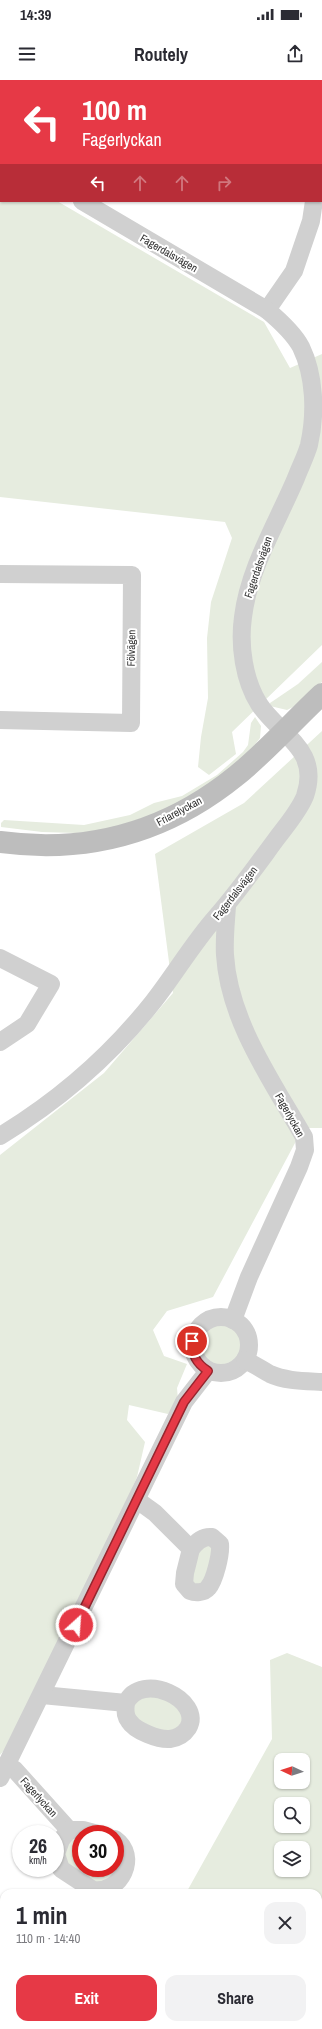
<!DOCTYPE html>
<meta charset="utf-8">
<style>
body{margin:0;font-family:"Archivo Narrow",sans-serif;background:#f2f2f3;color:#2b2b33;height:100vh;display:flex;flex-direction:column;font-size:15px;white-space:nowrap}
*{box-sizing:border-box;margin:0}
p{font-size:13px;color:#7c7c81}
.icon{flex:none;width:22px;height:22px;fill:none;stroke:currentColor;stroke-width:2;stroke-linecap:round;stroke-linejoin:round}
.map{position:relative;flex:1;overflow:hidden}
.panel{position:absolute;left:0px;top:1809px;width:322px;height:140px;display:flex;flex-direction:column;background:#fff;border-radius:12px 12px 0 0;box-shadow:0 1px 3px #0004}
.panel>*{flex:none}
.hud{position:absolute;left:0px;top:0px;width:322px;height:122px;box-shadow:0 1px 3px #0004;background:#e63946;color:#fff;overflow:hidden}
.needle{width:26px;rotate:274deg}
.controls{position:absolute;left:274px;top:1673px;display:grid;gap:8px}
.controls a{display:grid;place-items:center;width:36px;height:36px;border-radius:8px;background:#fff;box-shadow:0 1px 3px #0004;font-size:20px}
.speed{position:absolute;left:12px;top:1745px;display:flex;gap:8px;font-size:20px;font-weight:700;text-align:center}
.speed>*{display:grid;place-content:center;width:52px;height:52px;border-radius:50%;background:#fff;box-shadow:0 1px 3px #0004;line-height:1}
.speed small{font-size:10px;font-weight:400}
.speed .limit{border:6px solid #d22;background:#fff;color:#111}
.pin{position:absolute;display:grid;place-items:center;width:34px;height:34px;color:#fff;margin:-17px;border:2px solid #fff;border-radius:50%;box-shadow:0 1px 4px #0007}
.me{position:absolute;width:44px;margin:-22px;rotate:26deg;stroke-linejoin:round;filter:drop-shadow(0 0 3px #0008)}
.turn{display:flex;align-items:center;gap:14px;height:84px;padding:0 16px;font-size:18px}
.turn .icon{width:52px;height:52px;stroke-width:2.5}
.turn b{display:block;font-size:28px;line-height:34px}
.lanes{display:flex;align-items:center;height:38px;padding:0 16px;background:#0003;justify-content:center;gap:20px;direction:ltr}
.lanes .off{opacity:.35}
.round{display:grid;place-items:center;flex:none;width:42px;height:42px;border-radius:12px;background:#f2f2f3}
.head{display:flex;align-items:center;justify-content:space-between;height:68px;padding:0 16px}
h1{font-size:24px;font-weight:700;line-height:30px}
.button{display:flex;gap:8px;margin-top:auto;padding:8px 16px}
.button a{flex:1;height:46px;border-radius:12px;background:#e63946;color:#fff;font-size:16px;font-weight:700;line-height:46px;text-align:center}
.button a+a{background:#f2f2f3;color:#2b2b33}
.status{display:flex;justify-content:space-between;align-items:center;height:28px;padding:0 20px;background:#fff;direction:ltr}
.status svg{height:11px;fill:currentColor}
header{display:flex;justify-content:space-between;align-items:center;height:52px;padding:0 16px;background:#fff;font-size:18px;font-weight:700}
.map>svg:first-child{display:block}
.green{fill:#e6ecdf;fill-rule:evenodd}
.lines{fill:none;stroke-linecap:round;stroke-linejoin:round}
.street{stroke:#d0d0d0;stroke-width:18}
.secondary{stroke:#bdbdbd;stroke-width:22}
.route-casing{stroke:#96252e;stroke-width:10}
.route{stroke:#e63946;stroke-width:7}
.labels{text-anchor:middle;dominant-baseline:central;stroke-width:4;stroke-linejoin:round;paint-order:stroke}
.street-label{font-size:11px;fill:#333;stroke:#fff}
</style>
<div class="status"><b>14:39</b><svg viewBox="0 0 49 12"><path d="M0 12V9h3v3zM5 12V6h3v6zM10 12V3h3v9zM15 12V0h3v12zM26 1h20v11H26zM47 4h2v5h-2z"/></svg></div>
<header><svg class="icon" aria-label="menu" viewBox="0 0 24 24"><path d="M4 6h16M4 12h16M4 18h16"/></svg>Routely<svg class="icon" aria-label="share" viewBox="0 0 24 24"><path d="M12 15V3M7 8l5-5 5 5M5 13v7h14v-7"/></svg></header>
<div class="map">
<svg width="322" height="1949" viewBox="0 0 322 1949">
<rect width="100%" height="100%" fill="#fff"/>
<g class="green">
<polygon points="0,76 1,121 57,121 264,242 290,288 322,274 322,565 232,652 236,674 209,695 198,687 201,657 208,618 207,558 211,522 232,458 225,442 0,417"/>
<polygon points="322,582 322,602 293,627 287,630 270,626 270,623 273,621 298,604"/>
<polygon points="255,637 261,646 260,658 246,676 190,718 144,739 99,751 76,753 42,752 1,747 1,743 4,740 84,745 130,735 154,723 182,716 217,695 243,672 248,665 251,643"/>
<polygon points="322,651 322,1048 303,1048 213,1217 167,1231 153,1250 164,1276 187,1284 177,1308 178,1320 168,1334 129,1325 127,1340 145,1362 137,1397 108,1464 20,1652 0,1675 0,1075 104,993 173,913 155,774 244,723"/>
<path d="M218,1241h6c56,36 -30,69 -24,26 1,-12 8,-20 18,-26z"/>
<polygon points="214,1464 207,1505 187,1503 196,1469"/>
<path d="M287,1573l35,14v362h-227l3,-4h220v-132h-132l86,-154 -2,-79zM281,1680h22v22h-22zM281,1724h22v22h-22zM281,1768h22v22h-22z"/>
<polygon points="145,1613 171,1620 185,1638 171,1655 134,1639 133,1624"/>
<polygon points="81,1754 81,1788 115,1788 115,1763 123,1783 105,1806 70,1793 61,1772 65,1763"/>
</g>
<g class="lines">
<g class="street">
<polyline points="86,0 87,1"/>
<polyline points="307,0 307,1"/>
<polyline points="0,62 1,63"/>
<polyline points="267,230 294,191 311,141 314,121"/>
<polyline points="0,494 132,495 131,643 0,640"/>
<path d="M227,826c-1,16 -3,33 -2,49 4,66 47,126 79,182l1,13 -6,17 -50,110 -16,43"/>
<polyline points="0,878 51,904 27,944 0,962"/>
<path d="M0,1056c58,-35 111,-81 153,-134 22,-28 40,-59 63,-85 22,-25 41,-52 61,-79 9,-12 22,-27 28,-42 16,-47 -25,-60 -46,-92 -15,-24 -20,-58 -16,-87 6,-49 34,-94 53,-139 4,-11 10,-22 13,-33 7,-31 6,-69 -8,-98 -7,-13 -22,-27 -34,-37l-185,-109"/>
<circle cx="221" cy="1265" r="28"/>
<path d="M245,1280c9,4 16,9 25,14 15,7 35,7 52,8"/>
<path d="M137,1420l18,13 36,36 -6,24 -1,11 6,7c5,2 14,2 18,-3 7,-8 13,-34 12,-44l-8,-7c-9,-1 -16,5 -21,12"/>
<path d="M42,1615l84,8c-1,6 -1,13 3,18 6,10 30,19 41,18 8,-1 14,-5 18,-11 16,-28 -47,-58 -62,-25"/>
<polyline points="7,1685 15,1690 69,1750"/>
<polyline points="0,1698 184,1322 208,1291"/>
<path d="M98,1754l-15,-4h-14l-8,10 -5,14 5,15 32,21c28,4 46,-34 22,-51"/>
<polyline points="0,1877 4,1879"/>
<polyline points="0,1929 4,1929"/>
</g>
<path class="secondary" d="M0,762c88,12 167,-10 236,-66 31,-25 57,-55 86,-82"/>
</g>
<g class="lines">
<g class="route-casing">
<path id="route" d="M76,1545l108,-223 24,-31c-12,-8 -16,-16 -16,-30"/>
</g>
<use href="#route" class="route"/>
</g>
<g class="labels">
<g class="street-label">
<text transform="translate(169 173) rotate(30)">Fagerdalsvägen</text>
<text transform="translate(258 487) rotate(-71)">Fagerdalsvägen</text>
<text transform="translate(131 568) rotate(-89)">Fölvägen</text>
<text transform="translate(179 731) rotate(-28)">Friarelyckan</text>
<text transform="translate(235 813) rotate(-52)">Fagerdalsvägen</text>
<text transform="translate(290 1035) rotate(61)">Fagerlyckan</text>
<text transform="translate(39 1717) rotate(48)">Fagerlyckan</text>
</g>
</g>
</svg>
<div class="controls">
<a><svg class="needle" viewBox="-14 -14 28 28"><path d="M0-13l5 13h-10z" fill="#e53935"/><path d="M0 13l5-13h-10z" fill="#7c7c81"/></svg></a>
<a><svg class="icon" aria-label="search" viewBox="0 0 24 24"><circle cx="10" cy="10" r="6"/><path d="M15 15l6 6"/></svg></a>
<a><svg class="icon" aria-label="layers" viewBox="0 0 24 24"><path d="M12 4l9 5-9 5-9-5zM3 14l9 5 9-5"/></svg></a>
</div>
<div class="speed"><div>26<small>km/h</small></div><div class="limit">30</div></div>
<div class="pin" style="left:192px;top:1261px;background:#d93025"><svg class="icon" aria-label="arrive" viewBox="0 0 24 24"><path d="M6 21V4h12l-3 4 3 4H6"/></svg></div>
<svg class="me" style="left:76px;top:1545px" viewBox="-20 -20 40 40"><circle r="17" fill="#e63946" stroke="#fff" stroke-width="3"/><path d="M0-11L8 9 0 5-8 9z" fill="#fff"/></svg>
<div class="hud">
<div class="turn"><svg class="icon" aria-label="left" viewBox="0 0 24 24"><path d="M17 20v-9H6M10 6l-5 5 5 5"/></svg><div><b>100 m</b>Fagerlyckan</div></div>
<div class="lanes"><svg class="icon" aria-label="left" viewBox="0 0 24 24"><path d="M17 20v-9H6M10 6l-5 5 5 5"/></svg><svg class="icon off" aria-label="ahead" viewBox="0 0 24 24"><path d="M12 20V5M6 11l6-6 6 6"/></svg><svg class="icon off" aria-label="ahead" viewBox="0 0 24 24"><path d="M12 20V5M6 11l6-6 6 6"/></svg><svg class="icon off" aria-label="right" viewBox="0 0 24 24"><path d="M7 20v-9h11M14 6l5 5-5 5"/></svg></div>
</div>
<section class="panel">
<div class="head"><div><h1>1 min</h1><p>110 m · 14:40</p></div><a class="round"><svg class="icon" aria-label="close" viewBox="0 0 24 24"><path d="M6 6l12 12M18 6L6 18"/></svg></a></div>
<div class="button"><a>Exit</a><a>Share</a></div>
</section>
</div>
